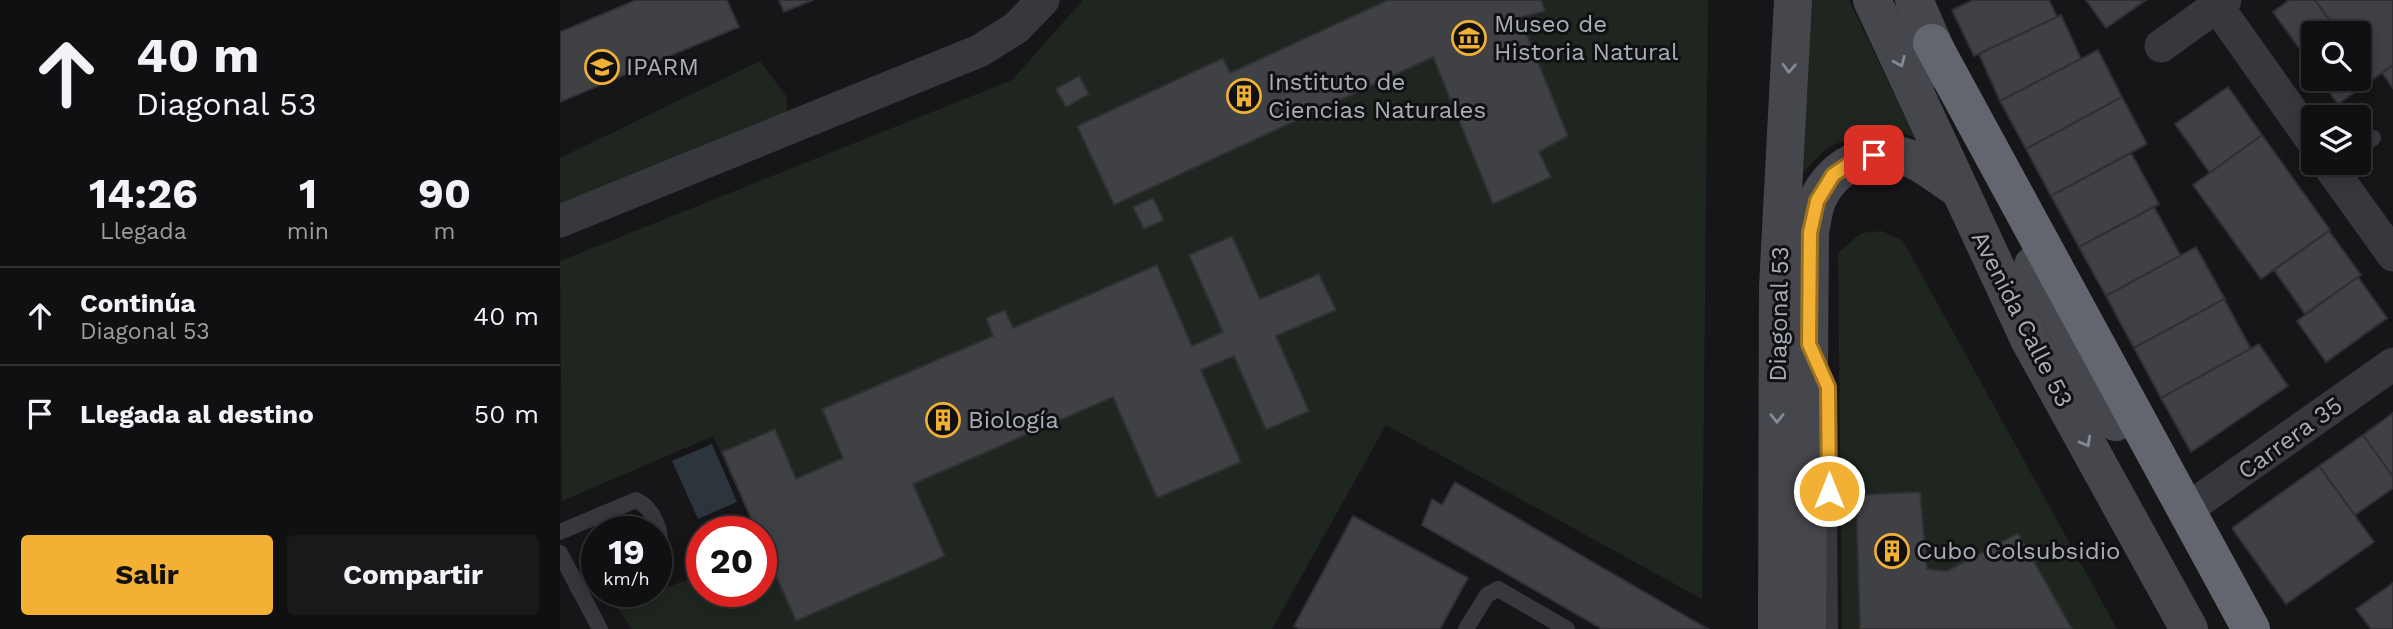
<!DOCTYPE html>
<html lang="es">
<meta charset="utf-8">
<style>
body{margin:0;font-family:"Work Sans",sans-serif;background:#19191b;color:#f1f3f6;height:100vh;display:flex;flex-direction:column;font-size:26px;white-space:nowrap}
*{box-sizing:border-box;margin:0}
p{font-size:23px;color:#9c9d9f}
.icon{flex:none;width:38px;height:38px;fill:none;stroke:currentColor;stroke-width:2;stroke-linecap:round;stroke-linejoin:round}
.map{position:relative;flex:1;overflow:hidden}
.sheet{display:flex;flex-direction:column;background:#101012;width:560px}
.sheet>*{flex:none}
.guide{background:#101012;color:#f1f3f6;overflow:hidden}
.controls{position:absolute;left:1741px;top:21px;display:grid;gap:14px}
.controls a{display:grid;place-items:center;width:70px;height:70px;border-radius:7px;background:#101012;box-shadow:0 4px 18px #0003,0 0 0 2px #303032;font-size:35px}
.speed{position:absolute;left:21px;top:516px;display:flex;gap:14px;font-size:35px;font-weight:700;text-align:center}
.speed>*{display:grid;place-content:center;width:91px;height:91px;border-radius:50%;background:#101012;box-shadow:0 4px 18px #0003,0 0 0 2px #303032;line-height:1}
.speed small{font-size:18px;font-weight:400}
.speed .limit{border:10px solid #d22;background:#fff;color:#111}
.pin{position:absolute;display:grid;place-items:center;width:60px;height:60px;color:#fff;margin:-30px;border-radius:14px;box-shadow:0 4px 10px #0006}
.me{position:absolute;width:77px;margin:-38px;rotate:0deg;stroke-linejoin:round;filter:drop-shadow(0 0 5px #0008)}
.turn{display:flex;align-items:center;gap:24px;height:147px;padding:0 21px;font-size:32px}
.turn .icon{width:91px;height:91px;stroke-width:2.5}
.turn b{display:block;font-size:49px;line-height:60px}
.eta{display:flex;justify-content:space-evenly;align-items:center;height:119px;text-align:center}
.eta b{font-size:42px;font-weight:700;line-height:49px}
.cta{display:flex;gap:14px;margin-top:auto;padding:14px 21px}
.cta a{flex:1;height:80px;border-radius:7px;background:#f2b134;color:#111;font-size:28px;font-weight:700;line-height:80px;text-align:center}
.cta a+a{background:#19191b;color:#f1f3f6}
ul{padding:0;list-style:none}
li{display:flex;align-items:center;gap:21px;height:98px;padding:0 21px;border-top:2px solid #303032}
li div{flex:1}
li b{display:block;font-size:26px}
li em{font-style:normal}
main{display:flex;flex:1;min-height:0}
.map>svg:first-child{display:block}
.green{fill:#1e261f;fill-rule:evenodd}
.water{fill:#2c353c}
.building{fill:#404145;stroke:#303034;stroke-width:2}
.lines{fill:none;stroke-linecap:round;stroke-linejoin:round}
.lane{stroke:#37383d;stroke-width:16}
.street{stroke:#37383d;stroke-width:33}
.secondary{stroke:#45474d;stroke-width:38}
.highway{stroke:#63666e;stroke-width:38}
.oneway{stroke:#858993}
.route-casing{stroke:#9d7322;stroke-width:18}
.route{stroke:#f2b134;stroke-width:12}
.labels{text-anchor:middle;dominant-baseline:central;stroke-width:6;stroke-linejoin:round;paint-order:stroke}
.poi-label{font-size:24px;fill:#a8adb8;stroke:#111113;text-anchor:start}
.street-label{font-size:24px;fill:#a8adb8;stroke:#111113}
</style>
<main>
<section class="sheet">
<div class="guide">
<div class="turn"><svg class="icon" aria-label="ahead" viewBox="0 0 24 24"><path d="M12 20V5M6 11l6-6 6 6"/></svg><div><b>40 m</b>Diagonal 53</div></div>
</div>
<div class="eta">
<div><b>14:26</b><p>Llegada</p></div>
<div><b>1</b><p>min</p></div>
<div><b>90</b><p>m</p></div>
</div>
<ul>
<li><svg class="icon" aria-label="ahead" viewBox="0 0 24 24"><path d="M12 20V5M6 11l6-6 6 6"/></svg><div><b>Continúa</b><p>Diagonal 53</p></div><em>40 m</em></li>
<li><svg class="icon" aria-label="arrive" viewBox="0 0 24 24"><path d="M6 21V4h12l-3 4 3 4H6"/></svg><div><b>Llegada al destino</b></div><em>50 m</em></li>
</ul>
<div class="cta"><a>Salir</a><a>Compartir</a></div>
</section>
<div class="map">
<svg width="1833" height="629" viewBox="0 0 1833 629">
<rect width="100%" height="100%" fill="#161618"/>
<g class="green">
<path d="M523,0h305l-158,73 -8,-15 -145,67 37,80 319,-148 60,147 58,-28 -12,-24 29,-16 -48,-118 25,-7 -4,-11h167l-6,599 -316,-174 -114,204h-640l-15,-22 85,-33v18h59v-50l35,78 148,-63 -31,-73 200,-87 44,101 84,-36 -40,-92 33,-14 32,74 43,-19 -33,-75 60,-26 -17,-36 -59,25 -28,-63 -43,19 34,77 -31,14 -35,-81 -144,63 -8,-18 -19,8 7,18 -171,73 21,49 -47,21 -21,-50 -52,23 34,80 -44,-96 -151,65 -2,-240 452,-181zM593,198l11,21 -20,10 -11,-22z"/>
<polygon points="1242,0 1289,0 1355,138 1335,129 1306,133 1268,147 1243,172"/>
<polygon points="200,61 227,97 226,127 0,212 0,158"/>
<polygon points="1322,231 1343,241 1557,629 1282,629 1278,253 1301,233"/>
</g>
<polygon class="water" points="152,444 177,502 138,519 112,461"/>
<g class="building">
<polygon points="76,0 167,0 179,27 0,102 0,32"/>
<polygon points="219,0 253,0 224,12"/>
<polygon points="828,0 981,0 985,11 960,18 1008,136 979,152 991,177 933,204 873,57 554,205 517,126 663,58 670,73"/>
<polygon points="1413,0 1489,0 1497,17 1414,56 1392,10"/>
<polygon points="1526,0 1586,0 1546,28"/>
<polygon points="1729,0 1755,0 1779,33 1754,33 1754,69 1713,12"/>
<polygon points="1755,0 1833,0 1833,65 1812,80 1799,62 1799,33 1779,33"/>
<polygon points="1501,15 1521,59 1440,101 1419,54"/>
<polygon points="1538,50 1562,97 1466,149 1440,101"/>
<polygon points="1799,62 1812,80 1778,104 1760,79 1799,79"/>
<polygon points="1833,65 1833,88 1822,73"/>
<polygon points="519,76 529,94 506,107 496,89"/>
<polygon points="1668,87 1702,135 1650,173 1615,124"/>
<polygon points="1562,97 1587,144 1491,196 1466,149"/>
<polygon points="1702,135 1770,230 1701,279 1633,185"/>
<polygon points="1571,153 1599,204 1519,247 1491,196"/>
<polygon points="593,198 604,220 584,229 573,207"/>
<polygon points="1594,207 1621,256 1546,296 1519,247"/>
<polygon points="1769,231 1801,275 1745,314 1714,270"/>
<polygon points="672,236 700,299 759,274 776,310 716,336 749,411 706,430 674,356 641,370 681,462 597,498 553,397 353,484 385,556 236,621 201,542 201,532 197,532 162,452 215,429 236,479 283,458 262,409 433,336 426,318 445,310 453,328 597,265 632,346 663,332 629,255"/>
<polygon points="1636,247 1665,299 1574,348 1546,296"/>
<polygon points="1798,277 1827,318 1766,362 1737,321"/>
<polygon points="1664,299 1691,349 1601,398 1574,348"/>
<polygon points="1699,344 1728,386 1631,452 1601,398"/>
<polygon points="1833,413 1833,477 1803,435"/>
<polygon points="1803,435 1833,477 1833,488 1795,515 1759,466"/>
<polygon points="1759,466 1814,542 1726,604 1672,528"/>
<polygon points="895,482 1148,629 1042,629 862,525 872,499 882,505"/>
<polygon points="1360,492 1367,569 1387,571 1458,533 1512,629 1300,629 1296,495"/>
<polygon points="793,516 908,578 880,629 740,629 734,626"/>
<polygon points="1833,583 1833,629 1811,629 1796,609"/>
</g>
<g class="lines">
<g class="lane">
<polyline points="1799,148 1813,138"/>
<polyline points="1262,374 1268,387 1270,629"/>
<path d="M0,532l76,-32c16,7 30,34 20,50"/>
<polyline points="0,553 40,629"/>
<polyline points="17,587 37,579"/>
<polyline points="906,629 927,595 938,589 1007,629"/>
</g>
<g class="street">
<polyline points="1657,6 1754,143"/>
<polyline points="1601,46 1665,0"/>
<polyline points="1767,163 1833,255"/>
<polyline points="0,221 419,51 456,28 483,0"/>
<polyline points="1626,510 1833,364"/>
</g>
<g class="secondary">
<polyline points="1312,0 1469,339 1629,629"/>
<polyline points="1354,0 1386,73"/>
<polyline points="1473,265 1556,422"/>
<polyline points="1217,629 1218,287 1233,0"/>
<path d="M1247,629l3,-396c2,-10 3,-22 7,-32 16,-38 61,-58 99,-40 14,7 28,19 41,27"/>
</g>
<polyline class="highway" points="1372,43 1691,629"/>
</g>
<defs><path id="oneway-chevron" d="M-2-3.5L2.5 0L-2 3.5" fill="none" stroke-width="1.6" stroke-linecap="round" stroke-linejoin="round" transform="scale(1.75)"/></defs>
<g class="oneway">
<use href="#oneway-chevron" transform="translate(1340 62) rotate(66)"/>
<use href="#oneway-chevron" transform="translate(1229 68) rotate(93)"/>
<use href="#oneway-chevron" transform="translate(1217 418) rotate(90)"/>
<use href="#oneway-chevron" transform="translate(1526 442) rotate(61)"/>
</g>
<g class="lines">
<g class="route-casing">
<polyline id="route" points="1269,491 1268,387 1249,344 1250,233 1257,201 1273,175 1292,162 1314,155"/>
</g>
<use href="#route" class="route"/>
</g>
<defs>
<g id="museum-ring" transform="scale(1.75)"><circle r="9.5" fill="#111113" stroke="#f2b134" stroke-width="1.5"/><path d="M0-6L6-3V-2H-6V-3ZM-5-1h2V3h-2ZM-1-1h2V3h-2ZM3-1h2V3H3ZM-6 4H6V6H-6Z" fill="#f2b134"/></g>
<g id="school-ring" transform="scale(1.75)"><circle r="9.5" fill="#111113" stroke="#f2b134" stroke-width="1.5"/><path d="M0-5L7-2L0 1L-7-2ZM-4 1L0 2.5L4 1V4Q0 6-4 4Z" fill="#f2b134"/></g>
<g id="building-ring" transform="scale(1.75)"><circle r="9.5" fill="#111113" stroke="#f2b134" stroke-width="1.5"/><path d="M-4-6H4V6H1V3H-1V6H-4ZM-2.5-4.3h1.7v1.8h-1.7ZM.8-4.3h1.7v1.8H.8ZM-2.5-1h1.7V.8h-1.7ZM.8-1h1.7V.8H.8Z" fill="#f2b134"/></g>
</defs>
<g fill-rule="evenodd">
<use href="#museum-ring" x="909" y="38"/>
<use href="#school-ring" x="42" y="67"/>
<use href="#building-ring" x="684" y="96"/>
<use href="#building-ring" x="383" y="420"/>
<use href="#building-ring" x="1332" y="551"/>
</g>
<g class="labels">
<g class="poi-label">
<text x="934" y="24">Museo de<tspan x="934" dy="28">Historia Natural</tspan></text>
<text x="66" y="67">IPARM</text>
<text x="708" y="82">Instituto de<tspan x="708" dy="28">Ciencias Naturales</tspan></text>
<text x="408" y="420">Biología</text>
<text x="1356" y="551">Cubo Colsubsidio</text>
</g>
<g class="street-label">
<text transform="translate(1219 314) rotate(-89)">Diagonal 53</text>
<text transform="translate(1462 319) rotate(63)">Avenida Calle 53</text>
<text transform="translate(1730 438) rotate(-36)">Carrera 35</text>
</g>
</g>
</svg>
<div class="controls">
<a><svg class="icon" aria-label="search" viewBox="0 0 24 24"><circle cx="10" cy="10" r="6"/><path d="M15 15l6 6"/></svg></a>
<a><svg class="icon" aria-label="layers" viewBox="0 0 24 24"><path d="M12 4l9 5-9 5-9-5zM3 14l9 5 9-5"/></svg></a>
</div>
<div class="speed"><div>19<small>km/h</small></div><div class="limit">20</div></div>
<div class="pin" style="left:1314px;top:155px;background:#d93025"><svg class="icon" aria-label="arrive" viewBox="0 0 24 24"><path d="M6 21V4h12l-3 4 3 4H6"/></svg></div>
<svg class="me" style="left:1269px;top:491px" viewBox="-20 -20 40 40"><circle r="17" fill="#f2b134" stroke="#fff" stroke-width="3"/><path d="M0-11L8 9 0 5-8 9z" fill="#fff"/></svg>
</div>
</main>
